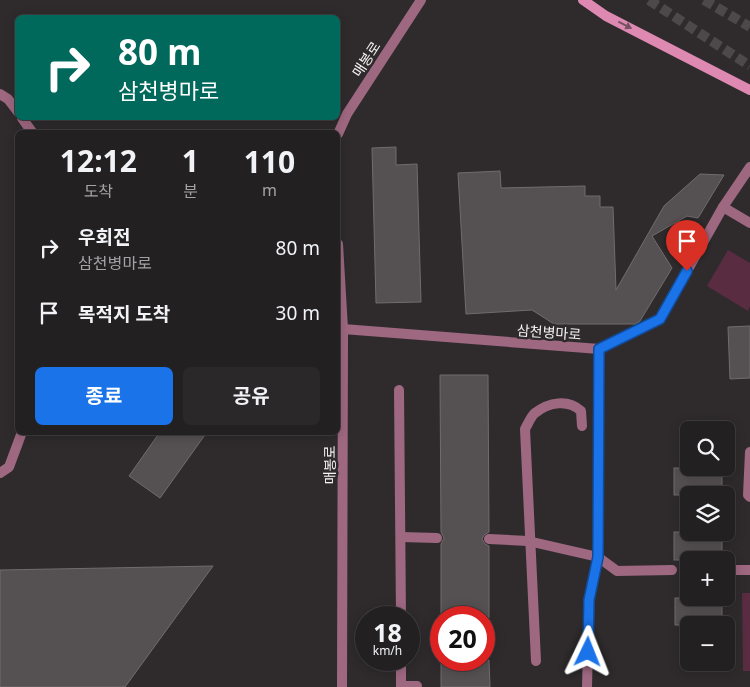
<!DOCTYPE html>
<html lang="ko">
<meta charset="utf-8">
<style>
body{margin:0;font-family:"Noto Sans","Noto Sans KR",sans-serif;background:#2b282a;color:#f1f3f6;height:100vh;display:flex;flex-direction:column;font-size:19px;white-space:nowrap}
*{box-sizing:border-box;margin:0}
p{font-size:16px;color:#a3a3a5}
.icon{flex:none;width:28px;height:28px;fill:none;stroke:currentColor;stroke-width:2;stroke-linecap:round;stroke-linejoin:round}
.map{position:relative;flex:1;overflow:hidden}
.panel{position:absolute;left:15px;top:130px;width:325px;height:305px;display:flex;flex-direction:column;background:#232022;border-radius:8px;box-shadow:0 2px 12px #0003,0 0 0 1px #403e40}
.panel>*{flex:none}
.top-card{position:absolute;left:15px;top:15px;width:325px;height:105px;border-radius:8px;box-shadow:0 2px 12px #0003,0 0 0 1px #403e40;background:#00695c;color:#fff;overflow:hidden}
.fabs{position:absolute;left:680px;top:421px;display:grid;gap:10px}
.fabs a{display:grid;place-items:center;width:55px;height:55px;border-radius:8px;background:#232022;box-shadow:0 2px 12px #0003,0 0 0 1px #403e40;font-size:25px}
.speed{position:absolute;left:355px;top:606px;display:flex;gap:10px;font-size:25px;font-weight:700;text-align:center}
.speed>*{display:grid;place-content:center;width:65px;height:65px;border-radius:50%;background:#232022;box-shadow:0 2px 12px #0003,0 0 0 1px #403e40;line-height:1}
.speed small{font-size:12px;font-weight:400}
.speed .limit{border:8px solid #d22;background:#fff;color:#111}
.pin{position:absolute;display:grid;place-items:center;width:42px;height:42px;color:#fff;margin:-51px -21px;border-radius:50% 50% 50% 0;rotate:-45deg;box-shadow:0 0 5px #0007}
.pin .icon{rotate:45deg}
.me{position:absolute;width:55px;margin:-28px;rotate:2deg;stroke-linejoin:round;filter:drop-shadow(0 0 4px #0008)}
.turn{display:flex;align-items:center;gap:18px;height:105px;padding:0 20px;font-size:22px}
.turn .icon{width:65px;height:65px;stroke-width:2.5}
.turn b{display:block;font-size:35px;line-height:42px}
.eta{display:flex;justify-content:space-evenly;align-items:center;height:85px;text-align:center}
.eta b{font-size:30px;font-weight:700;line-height:35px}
.cta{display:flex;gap:10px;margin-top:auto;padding:10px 20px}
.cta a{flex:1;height:58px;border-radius:8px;background:#1a73e8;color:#fff;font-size:20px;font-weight:700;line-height:58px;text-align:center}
.cta a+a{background:#2b282a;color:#f1f3f6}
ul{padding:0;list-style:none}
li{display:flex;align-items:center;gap:15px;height:65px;padding:0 20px}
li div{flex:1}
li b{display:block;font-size:19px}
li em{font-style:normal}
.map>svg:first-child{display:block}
.green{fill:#592c41}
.building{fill:#555052;stroke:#716c6e}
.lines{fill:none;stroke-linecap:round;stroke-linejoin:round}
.secondary-tunnel{stroke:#4d494b;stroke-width:10;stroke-dasharray:10 5;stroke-linecap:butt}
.service{stroke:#9e6881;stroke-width:10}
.minor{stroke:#9e6881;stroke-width:10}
.secondary{stroke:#de89b1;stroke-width:10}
.oneway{fill:#755162}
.route-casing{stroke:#114b97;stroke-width:12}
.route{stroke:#1a73e8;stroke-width:9}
.labels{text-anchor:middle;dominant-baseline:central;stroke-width:5;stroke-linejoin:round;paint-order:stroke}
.street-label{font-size:14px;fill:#f5f2f3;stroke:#2f2b2d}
</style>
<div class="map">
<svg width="750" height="687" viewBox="0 0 750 687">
<rect width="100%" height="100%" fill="#2f2b2d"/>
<g class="green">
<polygon points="728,250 750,263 750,306 748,311 707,286"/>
<polygon points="742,593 750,593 750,671 743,671"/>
</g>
<g class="building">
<polygon points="396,147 396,165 417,164 421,302 376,303 372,148"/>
<polygon points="500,171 501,188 585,186 585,196 600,196 600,207 613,207 616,290 664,206 700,174 724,175 698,218 687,216 652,236 672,268 640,321 635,324 554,324 532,310 466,314 458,173"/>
<polygon points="750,326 750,378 730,379 728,327"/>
<polygon points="440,375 488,375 489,532 484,535 482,539 485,544 489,546 489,618 441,618 441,544 444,538 441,532"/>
<polygon points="160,432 207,432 160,498 129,476"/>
<rect x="674" y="468" width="48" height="27"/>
<rect x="674" y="532" width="48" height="28"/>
<polygon points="213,566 125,687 0,687 0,570"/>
<rect x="675" y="598" width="47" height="27"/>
<polygon points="441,660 489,660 490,687 441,687"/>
</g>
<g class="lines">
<g class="secondary-tunnel">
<polyline points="649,0 750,66"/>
<polyline points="704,0 750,27"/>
</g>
<g class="service">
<polyline points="0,94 8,99 18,112"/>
<polyline points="22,118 32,132"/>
<polyline points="723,207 750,223"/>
<polyline points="399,390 401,618"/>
<polyline points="750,452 748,495 750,497"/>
<polyline points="0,473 9,467 22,432"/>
<polyline points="401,537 437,538"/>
<polyline points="489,539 528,541 598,557 617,571 672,570"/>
<polyline points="727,570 750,570"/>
<polyline points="401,660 401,686 417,686"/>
<path d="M536,661l-11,-232c3,-5 6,-13 10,-16 14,-11 33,-14 46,-2l1,15"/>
<polyline points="587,687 589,599 598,557 599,349"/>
</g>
<g class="minor">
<polyline points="338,134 347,114 421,0"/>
<polyline points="338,244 343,329 342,687"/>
<polyline points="343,329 599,349 660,319 723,207 750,167"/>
</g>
<polyline class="secondary" points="583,0 606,16 750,90"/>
</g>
<defs><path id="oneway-solid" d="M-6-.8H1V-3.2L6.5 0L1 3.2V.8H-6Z" transform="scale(1.25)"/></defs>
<use class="oneway" href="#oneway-solid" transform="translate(625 25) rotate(27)"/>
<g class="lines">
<g class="route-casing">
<polyline id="route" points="588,652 589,600 598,557 599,349 660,319 687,271"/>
</g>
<use href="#route" class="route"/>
</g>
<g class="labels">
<g class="street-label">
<text transform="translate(366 59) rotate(-57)">매봉로</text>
<text transform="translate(549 332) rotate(4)">삼천병마로</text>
<text transform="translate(329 465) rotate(-90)">매봉로</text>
</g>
</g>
</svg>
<div class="fabs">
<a><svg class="icon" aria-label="search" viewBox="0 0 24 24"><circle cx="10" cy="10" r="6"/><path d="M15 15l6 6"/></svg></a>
<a><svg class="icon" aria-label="layers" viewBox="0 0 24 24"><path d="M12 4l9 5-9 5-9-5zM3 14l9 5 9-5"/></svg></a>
<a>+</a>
<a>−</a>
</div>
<div class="speed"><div>18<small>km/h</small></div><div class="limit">20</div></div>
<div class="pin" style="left:687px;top:271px;background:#d93025"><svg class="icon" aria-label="arrive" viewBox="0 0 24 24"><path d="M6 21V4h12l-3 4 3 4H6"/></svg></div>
<svg class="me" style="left:588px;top:652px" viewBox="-20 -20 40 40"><path d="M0-17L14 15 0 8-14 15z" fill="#1a73e8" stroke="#fff" stroke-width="4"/></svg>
<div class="top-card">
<div class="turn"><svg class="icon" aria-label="right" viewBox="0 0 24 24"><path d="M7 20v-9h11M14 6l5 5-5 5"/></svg><div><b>80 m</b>삼천병마로</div></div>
</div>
<section class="panel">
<div class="eta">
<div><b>12:12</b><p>도착</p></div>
<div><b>1</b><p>분</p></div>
<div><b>110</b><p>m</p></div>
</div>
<ul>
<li><svg class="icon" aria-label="right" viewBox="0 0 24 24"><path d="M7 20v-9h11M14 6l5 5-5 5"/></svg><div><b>우회전</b><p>삼천병마로</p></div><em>80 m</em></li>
<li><svg class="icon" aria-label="arrive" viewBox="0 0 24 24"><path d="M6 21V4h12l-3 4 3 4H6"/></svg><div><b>목적지 도착</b></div><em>30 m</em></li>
</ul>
<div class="cta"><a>종료</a><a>공유</a></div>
</section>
</div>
